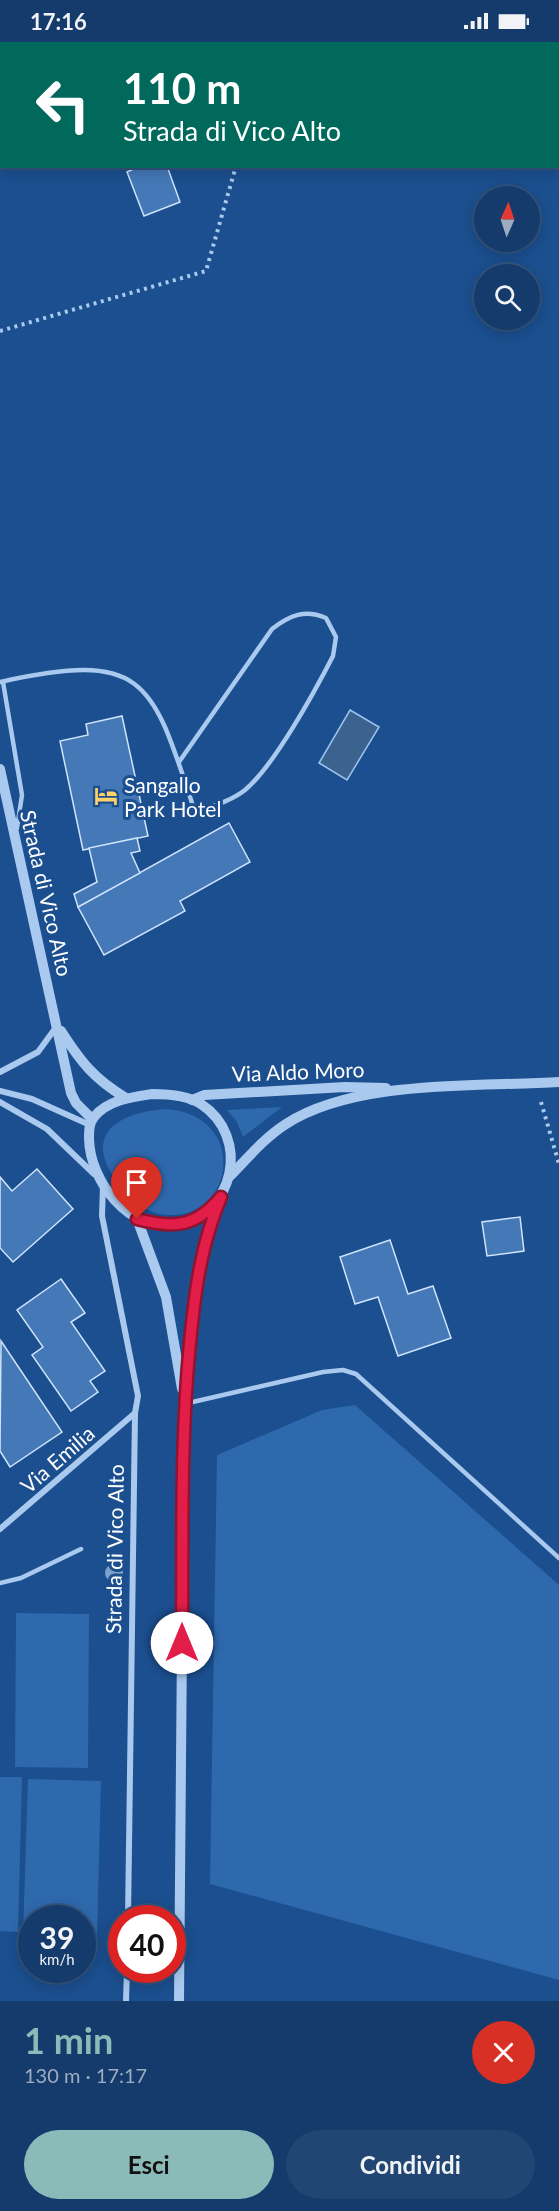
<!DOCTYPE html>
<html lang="it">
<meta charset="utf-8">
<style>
body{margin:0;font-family:Lato,sans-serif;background:#214673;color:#f1f3f6;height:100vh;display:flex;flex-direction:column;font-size:22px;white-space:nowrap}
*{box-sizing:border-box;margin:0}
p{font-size:20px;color:#9dadc1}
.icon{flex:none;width:33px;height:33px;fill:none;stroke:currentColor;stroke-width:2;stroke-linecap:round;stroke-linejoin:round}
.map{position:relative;height:1959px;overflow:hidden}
.panel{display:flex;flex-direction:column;background:#143b6b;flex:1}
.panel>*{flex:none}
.top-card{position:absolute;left:0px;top:0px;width:560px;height:126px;box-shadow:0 3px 15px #0003,0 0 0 2px #33557e;background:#00695c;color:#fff;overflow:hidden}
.needle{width:39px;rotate:3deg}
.buttons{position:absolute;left:474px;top:144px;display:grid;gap:12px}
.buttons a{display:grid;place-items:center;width:66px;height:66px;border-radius:50%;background:#143b6b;box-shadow:0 3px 15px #0003,0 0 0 2px #33557e;font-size:30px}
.speed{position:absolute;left:18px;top:1863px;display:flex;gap:12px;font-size:30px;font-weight:700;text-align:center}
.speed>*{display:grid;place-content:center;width:78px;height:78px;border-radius:50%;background:#143b6b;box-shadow:0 3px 15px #0003,0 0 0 2px #33557e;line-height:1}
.speed small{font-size:15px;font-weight:400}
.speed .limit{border:9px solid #d22;background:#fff;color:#111}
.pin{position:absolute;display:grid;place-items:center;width:51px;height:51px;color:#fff;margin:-62px -26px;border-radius:50% 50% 50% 0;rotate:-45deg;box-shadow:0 0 6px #0007}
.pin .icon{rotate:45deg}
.me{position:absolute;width:66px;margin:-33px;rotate:0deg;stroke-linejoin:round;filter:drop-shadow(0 0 4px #0008)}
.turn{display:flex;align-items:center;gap:21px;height:126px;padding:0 24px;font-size:27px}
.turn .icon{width:78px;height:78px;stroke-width:2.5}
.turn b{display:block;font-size:42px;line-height:51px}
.round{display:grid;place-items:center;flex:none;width:63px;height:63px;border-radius:32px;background:#214673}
.headline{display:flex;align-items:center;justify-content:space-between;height:102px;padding:0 24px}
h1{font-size:36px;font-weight:700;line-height:45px;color:#8bbbb9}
.action{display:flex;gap:12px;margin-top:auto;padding:12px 24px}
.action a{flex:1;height:69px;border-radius:36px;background:#8bbbb9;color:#111;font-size:24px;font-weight:700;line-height:69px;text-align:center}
.action a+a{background:#214673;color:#f1f3f6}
.status{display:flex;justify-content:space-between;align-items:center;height:42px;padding:0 30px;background:#143b6b;direction:ltr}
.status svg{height:16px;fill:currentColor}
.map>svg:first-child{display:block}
.green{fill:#2e69ad}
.water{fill:#3c6290;stroke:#9cc4f0;stroke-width:1.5}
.building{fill:#4478b7;stroke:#cfe3fa;stroke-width:1.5}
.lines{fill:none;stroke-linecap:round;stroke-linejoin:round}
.path{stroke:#a9c9ee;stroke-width:4;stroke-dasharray:3 4.5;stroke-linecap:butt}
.service{stroke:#a9c9ee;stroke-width:4.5}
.minor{stroke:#a9c9ee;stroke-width:6}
.tertiary{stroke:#a9c9ee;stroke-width:10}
.tree{fill:#7ea0ca}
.route-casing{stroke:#92132f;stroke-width:15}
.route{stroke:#e11d48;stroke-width:10}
.labels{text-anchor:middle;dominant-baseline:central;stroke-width:6;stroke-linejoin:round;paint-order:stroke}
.poi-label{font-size:21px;fill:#fff;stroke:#1b4f8f;text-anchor:start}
.street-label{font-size:21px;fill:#fff;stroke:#1b4f8f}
</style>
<div class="status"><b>17:16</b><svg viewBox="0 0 49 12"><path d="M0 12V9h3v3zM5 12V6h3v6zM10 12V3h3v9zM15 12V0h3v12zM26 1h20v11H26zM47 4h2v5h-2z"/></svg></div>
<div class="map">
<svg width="559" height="1959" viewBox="0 0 559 1959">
<rect width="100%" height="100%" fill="#1b4f8f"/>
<g class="green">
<polygon points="282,1065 243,1095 237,1080 227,1068"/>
<path d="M167,1067c82,7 68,110 1,106 -21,-1 -37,-15 -49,-31 -38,-49 -2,-72 48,-75z"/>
<polygon points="355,1363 559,1543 559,1938 210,1842 217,1413 322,1368"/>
<polygon points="16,1571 89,1572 88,1726 15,1725"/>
<polygon points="0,1735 22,1735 18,1890 0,1889"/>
<polygon points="28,1737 101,1739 97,1894 83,1894 82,1876 32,1876 31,1892 23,1892"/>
</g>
<polygon class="water" points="350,668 379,685 347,738 319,721"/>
<g class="building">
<polygon points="173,0 273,0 274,2 174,2"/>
<polygon points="140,124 167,124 180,160 144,174 127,130"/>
<polygon points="122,674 148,794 83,808 60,699 88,693 86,682"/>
<polygon points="229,781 250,820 180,859 185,869 104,913 78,865"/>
<polygon points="137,796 140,809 131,811 140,831 78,865 74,852 97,840 89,806"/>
<polygon points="37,1127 73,1167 13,1220 0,1206 0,1135 12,1149"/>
<polygon points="520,1175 524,1209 487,1214 482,1180"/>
<polygon points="390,1198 408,1252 433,1244 451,1296 398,1314 378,1255 355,1262 340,1215"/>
<polygon points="61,1237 85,1271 71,1280 105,1329 90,1339 98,1350 71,1369 32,1313 43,1305 17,1268"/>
<polygon points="1,1299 62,1390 10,1425 0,1409"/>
</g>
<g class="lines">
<g class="path">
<polyline points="339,0 340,2"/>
<polyline points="0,289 206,229 236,124"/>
<polyline points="541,1060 559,1122"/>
</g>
<g class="service">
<path d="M0,640c148,-33 152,0 195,130 18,-6 36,-11 50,-22 29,-24 70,-99 88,-134l3,-19 -10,-19c-21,-9 -36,-3 -54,11l-93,133"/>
<polyline points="3,640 22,753 17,786"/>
<polyline points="184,1362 323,1330 343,1328 356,1332 559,1516"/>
<polyline points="0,1541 21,1536 81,1507"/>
</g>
<g class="minor">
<polyline points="0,1030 38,1010 57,984"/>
<polyline points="0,1049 32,1057 90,1083"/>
<polyline points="0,1060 47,1087 94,1132"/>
<polyline points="103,1143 102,1174 138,1354 135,1371 128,1876"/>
<polyline points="0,1487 135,1371"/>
<polyline points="126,1959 127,1928"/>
</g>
<g class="tertiary">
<polyline points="0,727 71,1051 76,1061 92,1077"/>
<path d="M61,989c20,31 33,48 65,67"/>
<path d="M152,1052c16,0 35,1 49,10 50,33 34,111 -25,121 -47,8 -86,-44 -87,-86 0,-8 0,-16 5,-22 14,-17 38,-20 58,-23z"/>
<polyline points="192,1058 204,1053 345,1045 386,1046"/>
<path d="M229,1135c18,-18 35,-39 57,-53 70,-45 192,-37 273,-42"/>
<polyline points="137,1177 166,1255 182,1347"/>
<polyline points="179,1959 184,1362 200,1222 209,1183 221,1155"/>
</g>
</g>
<circle class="tree" cx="114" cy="1531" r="9"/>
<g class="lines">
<g class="route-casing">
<path id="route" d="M137,1177c37,10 59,8 84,-22 -20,47 -26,94 -31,146 -10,99 -7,200 -8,300"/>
</g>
<use href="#route" class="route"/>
</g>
<defs>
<g id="hotel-bare" transform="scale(1.8)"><path d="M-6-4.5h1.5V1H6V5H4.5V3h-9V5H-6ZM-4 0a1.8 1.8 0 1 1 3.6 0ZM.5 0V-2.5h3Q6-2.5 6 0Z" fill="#ffd166" stroke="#1b4f8f" stroke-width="2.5" paint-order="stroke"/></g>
</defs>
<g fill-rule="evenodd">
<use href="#hotel-bare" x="106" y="754"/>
</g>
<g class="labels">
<g class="poi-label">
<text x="124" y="742">Sangallo<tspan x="124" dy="24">Park Hotel</tspan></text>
</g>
<g class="street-label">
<text transform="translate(47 851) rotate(77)">Strada di Vico Alto</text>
<text transform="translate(298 1029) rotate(-2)">Via Aldo Moro</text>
<text transform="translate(57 1417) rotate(-41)">Via Emilia</text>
<text transform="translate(114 1507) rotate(-89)">Strada di Vico Alto</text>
</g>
</g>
</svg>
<div class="buttons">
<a><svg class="needle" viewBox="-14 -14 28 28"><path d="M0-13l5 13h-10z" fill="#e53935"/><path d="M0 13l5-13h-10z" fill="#9dadc1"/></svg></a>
<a><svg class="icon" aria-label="search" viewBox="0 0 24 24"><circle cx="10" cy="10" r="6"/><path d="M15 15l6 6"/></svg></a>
</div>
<div class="speed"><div>39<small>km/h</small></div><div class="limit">40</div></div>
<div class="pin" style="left:137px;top:1177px;background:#d93025"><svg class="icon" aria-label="arrive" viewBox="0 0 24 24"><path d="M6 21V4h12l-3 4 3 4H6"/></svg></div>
<svg class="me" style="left:182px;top:1601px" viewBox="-20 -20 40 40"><circle r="19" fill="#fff"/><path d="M0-13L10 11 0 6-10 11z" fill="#e11d48"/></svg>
<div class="top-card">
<div class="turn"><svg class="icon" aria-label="left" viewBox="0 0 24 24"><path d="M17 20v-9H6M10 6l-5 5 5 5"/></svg><div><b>110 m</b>Strada di Vico Alto</div></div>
</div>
</div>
<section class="panel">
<div class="headline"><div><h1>1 min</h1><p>130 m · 17:17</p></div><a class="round" style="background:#d93025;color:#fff"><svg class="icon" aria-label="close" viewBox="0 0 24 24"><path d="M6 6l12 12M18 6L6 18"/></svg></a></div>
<div class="action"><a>Esci</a><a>Condividi</a></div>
</section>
